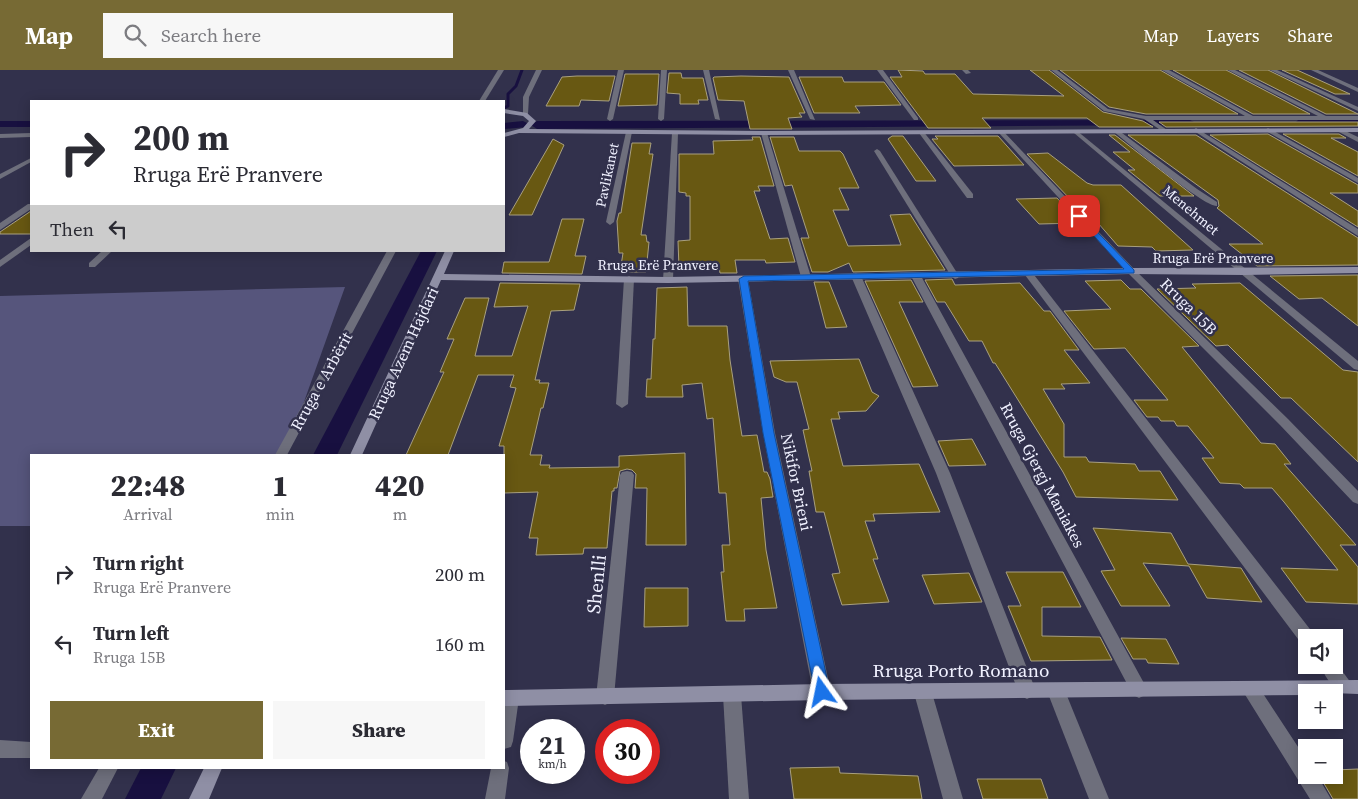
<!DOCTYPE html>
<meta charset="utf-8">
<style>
body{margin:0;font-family:"Source Serif 4",serif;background:#f7f7f7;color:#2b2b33;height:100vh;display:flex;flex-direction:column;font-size:19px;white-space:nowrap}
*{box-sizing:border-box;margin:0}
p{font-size:16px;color:#7c7c81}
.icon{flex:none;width:28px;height:28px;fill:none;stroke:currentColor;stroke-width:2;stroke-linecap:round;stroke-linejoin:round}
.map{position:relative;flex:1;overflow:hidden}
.sheet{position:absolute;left:30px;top:384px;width:475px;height:315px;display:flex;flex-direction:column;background:#fff;border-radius:0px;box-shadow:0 2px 12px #0003}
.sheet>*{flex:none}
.top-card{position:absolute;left:30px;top:30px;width:475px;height:152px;border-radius:0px;box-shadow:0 2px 12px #0003;background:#fff;color:#2b2b33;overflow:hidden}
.tools{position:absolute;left:1298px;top:559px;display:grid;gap:10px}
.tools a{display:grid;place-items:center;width:45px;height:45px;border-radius:0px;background:#fff;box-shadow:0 2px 12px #0003;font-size:25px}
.speed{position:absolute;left:520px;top:649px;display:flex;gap:10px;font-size:25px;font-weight:700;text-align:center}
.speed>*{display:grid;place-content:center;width:65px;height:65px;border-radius:50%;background:#fff;box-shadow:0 2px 12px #0003;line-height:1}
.speed small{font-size:12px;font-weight:400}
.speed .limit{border:8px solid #d22;background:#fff;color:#111}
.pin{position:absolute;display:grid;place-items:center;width:42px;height:42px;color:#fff;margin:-21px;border-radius:10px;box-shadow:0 2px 8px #0006}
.me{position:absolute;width:55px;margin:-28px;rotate:348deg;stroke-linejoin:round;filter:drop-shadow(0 0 4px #0008)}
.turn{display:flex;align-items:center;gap:18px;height:105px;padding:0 20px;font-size:22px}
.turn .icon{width:65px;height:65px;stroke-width:2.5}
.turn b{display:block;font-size:35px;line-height:42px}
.then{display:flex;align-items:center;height:48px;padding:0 20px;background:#0003;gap:10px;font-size:19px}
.eta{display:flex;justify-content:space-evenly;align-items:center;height:85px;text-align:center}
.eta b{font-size:30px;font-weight:800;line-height:35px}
.primary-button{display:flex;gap:10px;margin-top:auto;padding:10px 20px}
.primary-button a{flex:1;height:58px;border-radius:0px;background:#776a34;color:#fff;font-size:20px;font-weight:800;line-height:58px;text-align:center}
.primary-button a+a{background:#f7f7f7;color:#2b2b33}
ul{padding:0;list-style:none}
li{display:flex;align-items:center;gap:15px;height:70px;padding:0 20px}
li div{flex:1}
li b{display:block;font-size:19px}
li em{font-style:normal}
header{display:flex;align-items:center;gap:30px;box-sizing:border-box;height:70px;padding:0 25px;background:#776a34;color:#fff}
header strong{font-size:24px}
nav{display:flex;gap:28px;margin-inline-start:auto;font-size:18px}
.search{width:350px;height:45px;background:#f7f7f7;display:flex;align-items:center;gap:12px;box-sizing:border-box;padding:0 18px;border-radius:0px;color:#7c7c81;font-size:19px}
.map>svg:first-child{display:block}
.green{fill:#56557c}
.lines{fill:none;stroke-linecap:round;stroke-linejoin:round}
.stream{stroke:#181040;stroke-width:3}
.canal{fill:#181040;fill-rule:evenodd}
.building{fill:#685812;stroke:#a9a07f}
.lane{fill:#6e6f7c;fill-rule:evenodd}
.street{fill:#6e6f7c;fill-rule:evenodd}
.secondary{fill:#8f8fa5;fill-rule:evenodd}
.route{fill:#1a73e8;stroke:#114b97}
.labels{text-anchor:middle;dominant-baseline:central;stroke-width:5;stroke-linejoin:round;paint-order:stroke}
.far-street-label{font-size:14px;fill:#f0f1ff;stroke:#32314c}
.street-label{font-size:16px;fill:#f0f1ff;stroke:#32314c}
.near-street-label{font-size:19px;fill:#f0f1ff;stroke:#32314c}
</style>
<header>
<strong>Map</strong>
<div class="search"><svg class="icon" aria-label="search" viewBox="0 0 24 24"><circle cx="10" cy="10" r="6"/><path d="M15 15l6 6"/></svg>Search here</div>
<nav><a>Map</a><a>Layers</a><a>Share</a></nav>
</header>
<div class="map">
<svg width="1358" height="729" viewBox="0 0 1358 729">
<rect width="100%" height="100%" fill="#32314c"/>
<polygon class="green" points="345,217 285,385 31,385 31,456 0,456 0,226"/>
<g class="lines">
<polyline class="stream" points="504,38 508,36 508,24 516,16 522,0"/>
<g class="canal">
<polygon points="1302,49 1358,49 1358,55 1298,54 1296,52 1298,50"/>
<polygon points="1190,50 1196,53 1194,55 537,59 531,55 537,51"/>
<rect x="0" y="51" width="31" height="6"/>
<polygon points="523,51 527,53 529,55 527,57 504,59 504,53"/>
<polygon points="421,181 437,181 337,385 313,385"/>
<polygon points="141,698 176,698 161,729 125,729"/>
</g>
</g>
<g class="building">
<polygon points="898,0 923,1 925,4 955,4 973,24 1064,26 1030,0 1049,0 1103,42 1143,51 1153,57 1099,57 1087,48 982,48 991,58 928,58 890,7 902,7"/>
<polygon points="1060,0 1160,0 1238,44 1146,44 1109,37"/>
<polygon points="1173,0 1226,0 1310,44 1253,44"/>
<polygon points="1239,0 1268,0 1358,44 1326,44"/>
<polygon points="1282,0 1297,0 1350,24 1335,24"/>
<polygon points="669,3 681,3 682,8 703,8 708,30 698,30 699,34 680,34 680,24 667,23"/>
<polygon points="625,4 659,4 657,35 618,36"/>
<polygon points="577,6 615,6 609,31 581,30 579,36 546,36 562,7"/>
<polygon points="741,6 789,7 805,43 799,43 802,47 788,48 792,59 750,59 744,31 718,30 713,8 714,7"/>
<polygon points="799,7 842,7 844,12 884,12 901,35 855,36 860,43 814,43"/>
<polygon points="1159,52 1358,52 1358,56 1166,57"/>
<polygon points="1268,64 1358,115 1358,123 1330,123 1358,141 1358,157 1210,65"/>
<polygon points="1283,64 1339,64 1346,68 1331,68 1358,82 1358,106"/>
<polygon points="1109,65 1115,65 1194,126 1160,126 1128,100 1135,100 1113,82 1130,82"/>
<polygon points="1128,65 1196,65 1358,168 1358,195 1257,196 1229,174 1263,174 1217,138 1219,136 1218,130"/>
<polygon points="892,66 903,66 936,111 916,111 888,69"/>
<polygon points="935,66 998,66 1024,95 954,96 932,69 938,69"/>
<polygon points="752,67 760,67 774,116 758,116 760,121 754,121 770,169 788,168 795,192 766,193 765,190 735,190 737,203 720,203 719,197 679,198 678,171 690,170 690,126 686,126 686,123 679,122 679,84 714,84 713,71 753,70"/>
<polygon points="770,67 794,67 799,81 840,81 843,84 859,118 839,118 849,140 833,140 848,176 901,175 890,145 910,144 945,200 853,202 849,193 828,202 812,202 801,168 809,168 792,115 785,116"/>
<polygon points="553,69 564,75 532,145 509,145"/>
<polygon points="632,73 651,73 649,84 653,84 641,165 646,165 647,172 649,172 646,202 620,202 623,183 619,183 617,151 619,143 621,143"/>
<polygon points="1048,83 1087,113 1093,115 1121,115 1193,180 1156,181 1152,177 1118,176 1098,153 1093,153 1027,84"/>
<polygon points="1057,128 1080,153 1039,154 1016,129"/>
<polygon points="31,141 31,164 0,164 0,162"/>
<polygon points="562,149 584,149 575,186 586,186 582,204 502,203 504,192 549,192"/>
<polygon points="1358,205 1358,256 1322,228 1299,229 1270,206"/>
<polygon points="952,209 955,215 1020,213 1044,241 1050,241 1079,280 1064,280 1090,313 1061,314 1065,319 1043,319 1064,354 1064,387 1086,387 1089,392 1135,394 1139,401 1160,401 1178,430 1076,427 1063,402 995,293 993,293 982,271 969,271 945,232 937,232 925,210"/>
<polygon points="911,210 923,232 899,232 938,316 913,317 865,211"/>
<polygon points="1121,210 1130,219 1141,219 1199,276 1182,277 1261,373 1275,374 1291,394 1284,394 1356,475 1340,475 1358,497 1358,534 1306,532 1281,498 1338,500 1284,432 1272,418 1244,418 1240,414 1220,413 1202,388 1214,388 1188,356 1177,356 1174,351 1161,351 1158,347 1147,347 1134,330 1168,330 1125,278 1094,279 1064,241 1111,239 1085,211"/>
<polygon points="814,212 829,212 847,257 826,258"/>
<polygon points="500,213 580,214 574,240 551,241 535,310 540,310 539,313 549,313 543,338 541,338 530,385 542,385 540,395 550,395 549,398 619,397 619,386 685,383 686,475 646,475 647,418 635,418 636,404 632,400 627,399 620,401 617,418 614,418 614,421 612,421 607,478 584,478 583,484 536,485 538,468 529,468 538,422 504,423 504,376 499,376 516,318 510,317 514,305 478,305 448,385 406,385 444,302 440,302 454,269 447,269 465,228 489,228 475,286 512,286 528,236 494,237"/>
<polygon points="1240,213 1343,300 1358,302 1358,392 1291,328 1281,328 1228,275 1216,276 1157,219 1196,218 1192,214"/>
<polygon points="687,217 688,256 727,256 730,290 742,366 757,365 764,402 767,402 770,409 773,427 761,428 766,480 777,538 744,539 745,551 726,551 721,502 724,502 722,475 730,475 726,423 719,423 713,348 707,349 702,313 682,315 683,327 646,327 647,309 651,309 653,269 655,269 657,218"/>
<polygon points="859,289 872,322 879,326 866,341 838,342 840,349 831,349 843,396 919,394 940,442 873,444 875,451 865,451 878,489 873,489 889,532 842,535 832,504 840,503 824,442 816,442 809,401 812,401 803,360 809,359 797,312 786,312 774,307 770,291"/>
<polygon points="972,369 986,395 949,396 938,371"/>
<polygon points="1093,458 1171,463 1188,494 1241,498 1262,532 1207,528 1189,496 1143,493 1170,536 1121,536 1101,501 1115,500"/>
<polygon points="1006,502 1063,502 1081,537 1042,537 1042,566 1100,567 1112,590 1031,591 1008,536 1021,536"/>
<polygon points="969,503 982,532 934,534 922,505"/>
<polygon points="645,518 688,518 688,556 644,557"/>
<polygon points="1121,568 1166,569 1179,594 1148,593 1146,589 1133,589"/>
<polygon points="839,697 840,703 918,706 922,729 794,729 790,698"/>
<polygon points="1358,699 1358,729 1333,729 1319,705 1334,705 1334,700"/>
<polygon points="977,709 1041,709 1048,729 983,729"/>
</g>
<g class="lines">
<g class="lane">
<polygon points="877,79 880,81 959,206 958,208 955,209 951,206 874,81"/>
<polygon points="31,88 31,92 0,109 0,104"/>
</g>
<g class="street">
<polygon points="498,0 504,0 485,31 479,31"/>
<polygon points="536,0 542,0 529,27 528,44 523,45 523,27"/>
<polygon points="618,0 624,0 613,49 610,51 607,49"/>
<polygon points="661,0 667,0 664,49 661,51 658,49"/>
<polygon points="703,0 709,0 720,50 715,49"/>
<polygon points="788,0 794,0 815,50 810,49"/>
<polygon points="877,0 883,0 918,48 918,50 914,50"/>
<polygon points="962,0 968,0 971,3 966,4"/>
<polygon points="1051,0 1057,0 1108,39 1146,46 1245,46 1162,0 1169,0 1253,46 1318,46 1228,0 1235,0 1326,46 1358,46 1358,50 1153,50 1167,60 1167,62 1165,63 1144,49 1104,41"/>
<polygon points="1270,0 1277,0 1358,37 1358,41"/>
<polygon points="1311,0 1318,0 1358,18 1358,22"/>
<polygon points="1196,58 1358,159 1358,166 1194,61 1193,60"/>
<polygon points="1268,58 1358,108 1358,113 1266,61 1265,60"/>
<polygon points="1337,59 1341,59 1358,67 1358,72 1337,61"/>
<polygon points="629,60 632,62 614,152 610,155 606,152 626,62"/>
<polygon points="1076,60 1358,291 1358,300 1354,299 1074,63 1073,62"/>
<path d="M1114,60h4l79,59 20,13v4c-13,1 -88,-62 -103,-74z"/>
<polygon points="675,61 678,63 673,210 668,213 663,210 672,63"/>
<polygon points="764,61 767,63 811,207 809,209 806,210 801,207 761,63"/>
<polygon points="919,61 923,61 973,124 973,128 967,128 919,63"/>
<polygon points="999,61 1003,61 1134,199 1288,349 1358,421 1358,434 1353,432 1280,355 1128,203 999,63"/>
<polygon points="31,63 31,67 0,68 0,64"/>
<polygon points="28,134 31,134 31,139 0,160 0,153"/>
<polygon points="31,168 31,175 0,197 0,190"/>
<polygon points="102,181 112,181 95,197 89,197 89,193"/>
<polygon points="387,181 396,181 287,385 275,385"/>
<polygon points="1028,200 1031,201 1313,563 1315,568 1306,568 1306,574 1301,573 1025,205 1025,201"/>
<polygon points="856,203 861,206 950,403 1036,621 1033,626 1027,629 1021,626 1018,621 936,403 851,206"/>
<polygon points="916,203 921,206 1145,615 1148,620 1145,625 1139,628 1133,625 911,206"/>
<polygon points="629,206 634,209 628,334 622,338 616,334 624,209"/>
<polygon points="743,206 748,209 775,363 831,622 828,627 822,630 816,627 813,622 763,363 738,209"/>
<polygon points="627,401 632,402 634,405 614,627 611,632 605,635 599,632 596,627 620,405 622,402"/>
<path d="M1334,590l20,27 -3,5c-14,5 -26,-15 -31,-27h14z"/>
<polygon points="1250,611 1256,613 1306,689 1306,705 1317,705 1331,729 1310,729 1244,623 1241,618 1244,613"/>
<polygon points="1056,613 1062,616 1065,621 1109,729 1089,729 1047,621 1050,616"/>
<polygon points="923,615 929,618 932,623 963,729 943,729 914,623 917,618"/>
<polygon points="732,617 738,620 741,625 749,729 729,729 723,625 726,620"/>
<polygon points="510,620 516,623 519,628 513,671 511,677 504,679 504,623"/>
<polygon points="0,670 31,672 31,688 0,688"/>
<polygon points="504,691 507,692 509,698 505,729 485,729 491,698 504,698"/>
<polygon points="99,698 118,698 102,729 81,729"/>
</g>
<g class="secondary">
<polygon points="504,39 527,43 536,51 529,59 764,61 1358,58 1358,62 764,65 519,63 504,67 504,63 523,58 529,51 523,46 504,43"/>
<polygon points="445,181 454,181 444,204 668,207 1131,198 1358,197 1358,203 1244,205 1131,204 668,213 441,210 362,385 350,385"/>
<polygon points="1358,610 1358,624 1306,622 1306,625 822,630 504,636 504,620 822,614"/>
<polygon points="204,698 222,698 209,729 189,729"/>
</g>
</g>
<polygon class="route" points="1079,143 1134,200 1134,203 748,211 774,363 830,622 828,627 822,629 816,627 763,363 739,209 744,206 1124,199 1077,147 1076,146"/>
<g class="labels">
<g class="far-street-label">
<text transform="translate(607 105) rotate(-78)">Pavlikanet</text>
<text transform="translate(1191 140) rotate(40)">Menehmet</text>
<text x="1213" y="188">Rruga Erë Pranvere</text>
<text x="658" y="195">Rruga Erë Pranvere</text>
</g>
<g class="street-label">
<text transform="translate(1189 236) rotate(45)">Rruga 15B</text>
<text transform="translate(403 283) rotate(-65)">Rruga Azem Hajdari</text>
<text transform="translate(321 311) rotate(-61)">Rruga e Arbërit</text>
<text transform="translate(1043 405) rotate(62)">Rruga Gjergj Maniakes</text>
<text transform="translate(797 412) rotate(78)">Nikifor Brieni</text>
</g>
<g class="near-street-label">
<text transform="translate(596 514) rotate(-84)">Shenlli</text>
<text x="961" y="600">Rruga Porto Romano</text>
</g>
</g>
</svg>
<div class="tools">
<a><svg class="icon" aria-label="sound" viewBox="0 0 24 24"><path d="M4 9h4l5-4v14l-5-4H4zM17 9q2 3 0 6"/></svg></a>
<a>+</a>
<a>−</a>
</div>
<div class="speed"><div>21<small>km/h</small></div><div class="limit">30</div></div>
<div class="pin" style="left:1079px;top:146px;background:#d93025"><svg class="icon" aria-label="arrive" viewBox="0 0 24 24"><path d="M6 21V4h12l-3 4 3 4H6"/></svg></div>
<svg class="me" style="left:822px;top:622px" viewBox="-20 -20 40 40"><path d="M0-17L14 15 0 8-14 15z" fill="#1a73e8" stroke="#fff" stroke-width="4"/></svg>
<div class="top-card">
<div class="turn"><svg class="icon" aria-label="right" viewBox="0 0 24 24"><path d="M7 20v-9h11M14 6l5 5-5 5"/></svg><div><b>200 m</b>Rruga Erë Pranvere</div></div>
<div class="then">Then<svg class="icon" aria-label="left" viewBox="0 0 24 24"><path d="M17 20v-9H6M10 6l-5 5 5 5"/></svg></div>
</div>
<section class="sheet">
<div class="eta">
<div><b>22:48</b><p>Arrival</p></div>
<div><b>1</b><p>min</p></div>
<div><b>420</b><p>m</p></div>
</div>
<ul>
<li><svg class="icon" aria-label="right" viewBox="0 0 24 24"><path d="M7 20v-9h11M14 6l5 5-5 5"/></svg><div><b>Turn right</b><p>Rruga Erë Pranvere</p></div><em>200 m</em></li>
<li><svg class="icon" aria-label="left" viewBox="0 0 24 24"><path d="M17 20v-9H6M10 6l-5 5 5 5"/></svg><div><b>Turn left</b><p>Rruga 15B</p></div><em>160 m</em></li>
</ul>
<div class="primary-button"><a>Exit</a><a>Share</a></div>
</section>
</div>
